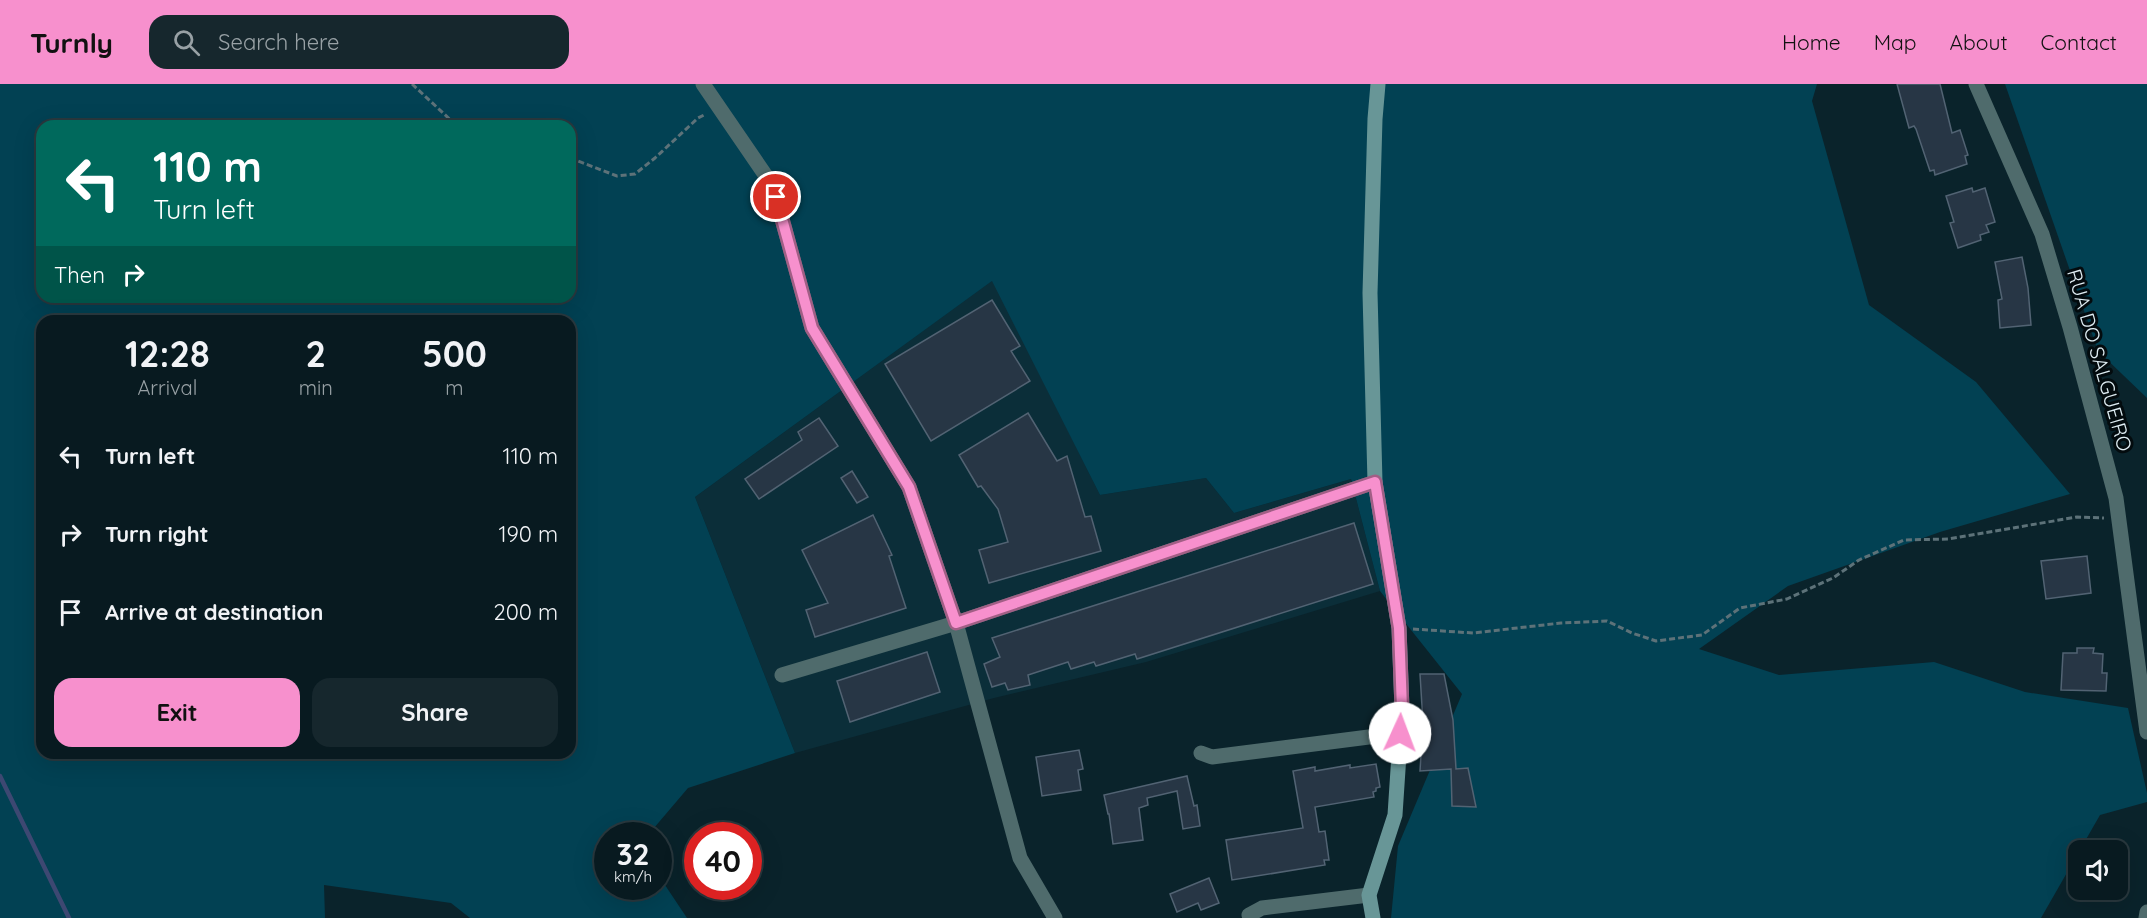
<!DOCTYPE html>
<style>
body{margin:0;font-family:Quicksand,sans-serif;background:#16272d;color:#f1f3f6;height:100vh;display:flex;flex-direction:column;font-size:22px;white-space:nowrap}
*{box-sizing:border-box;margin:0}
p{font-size:20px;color:#98a1a5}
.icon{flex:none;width:33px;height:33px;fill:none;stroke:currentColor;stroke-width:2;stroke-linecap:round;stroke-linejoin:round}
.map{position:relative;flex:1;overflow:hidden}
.sheet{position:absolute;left:36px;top:231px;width:540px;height:444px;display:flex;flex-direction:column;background:#081a20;border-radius:18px;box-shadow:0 6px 24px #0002,0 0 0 2px #29383e}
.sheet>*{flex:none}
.guide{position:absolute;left:36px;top:36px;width:540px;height:183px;border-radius:18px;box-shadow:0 6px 24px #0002,0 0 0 2px #29383e;background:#00695c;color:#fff;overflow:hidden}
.controls{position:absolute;left:2068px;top:756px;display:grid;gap:12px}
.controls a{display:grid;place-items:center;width:60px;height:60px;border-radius:12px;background:#081a20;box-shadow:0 6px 24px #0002,0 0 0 2px #29383e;font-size:30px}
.speed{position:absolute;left:594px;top:738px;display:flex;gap:12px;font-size:30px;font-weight:700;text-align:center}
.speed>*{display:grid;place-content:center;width:78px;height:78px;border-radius:50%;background:#081a20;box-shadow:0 6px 24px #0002,0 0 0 2px #29383e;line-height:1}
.speed small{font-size:15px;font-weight:400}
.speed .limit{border:9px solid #d22;background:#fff;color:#111}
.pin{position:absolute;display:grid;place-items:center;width:51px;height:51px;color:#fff;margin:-26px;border:3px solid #fff;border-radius:50%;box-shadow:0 2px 6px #0007}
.me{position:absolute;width:66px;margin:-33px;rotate:2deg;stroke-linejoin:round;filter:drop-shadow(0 0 4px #0008)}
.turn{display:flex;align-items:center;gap:21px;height:126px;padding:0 18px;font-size:27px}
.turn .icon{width:78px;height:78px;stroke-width:2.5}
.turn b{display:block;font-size:42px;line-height:51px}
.then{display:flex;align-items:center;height:57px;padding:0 18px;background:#0003;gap:12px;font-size:22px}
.eta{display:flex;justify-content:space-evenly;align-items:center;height:102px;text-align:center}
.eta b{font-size:36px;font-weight:700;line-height:42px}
.action{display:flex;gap:12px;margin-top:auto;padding:12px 18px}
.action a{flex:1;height:69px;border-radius:18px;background:#f790cd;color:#111;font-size:24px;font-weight:700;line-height:69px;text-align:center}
.action a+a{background:#16272d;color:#f1f3f6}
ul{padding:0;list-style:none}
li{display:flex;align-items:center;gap:18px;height:78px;padding:0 18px}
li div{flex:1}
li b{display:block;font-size:22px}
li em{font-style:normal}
header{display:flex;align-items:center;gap:36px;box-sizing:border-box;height:84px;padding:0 30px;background:#f790cd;color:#111}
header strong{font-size:28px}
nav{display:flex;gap:33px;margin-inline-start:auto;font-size:21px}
.search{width:420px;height:54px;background:#16272d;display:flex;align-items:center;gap:15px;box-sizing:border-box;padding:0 21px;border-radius:18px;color:#98a1a5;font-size:22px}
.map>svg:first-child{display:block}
.built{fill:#0b2e39}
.green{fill:#024153;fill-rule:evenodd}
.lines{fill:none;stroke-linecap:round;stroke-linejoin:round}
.stream{stroke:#3d4872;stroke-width:4.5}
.building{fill:#273645;stroke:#526373;stroke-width:1.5}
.path{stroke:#5d7279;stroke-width:3;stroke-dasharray:6 3;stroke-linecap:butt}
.street{stroke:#4f6b6c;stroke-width:15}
.secondary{stroke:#689697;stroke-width:15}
.route-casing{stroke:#a15e85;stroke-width:15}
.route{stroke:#f790cd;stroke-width:10}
.labels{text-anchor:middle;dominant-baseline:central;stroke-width:6;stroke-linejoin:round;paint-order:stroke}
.street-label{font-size:20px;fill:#dfedf3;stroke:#030b0e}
</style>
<header>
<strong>Turnly</strong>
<div class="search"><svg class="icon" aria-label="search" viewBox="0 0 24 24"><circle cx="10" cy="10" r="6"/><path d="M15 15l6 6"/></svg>Search here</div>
<nav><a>Home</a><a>Map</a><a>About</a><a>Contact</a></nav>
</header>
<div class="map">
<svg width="2147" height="834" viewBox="0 0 2147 834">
<rect width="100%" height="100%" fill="#0a232b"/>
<polygon class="built" points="993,196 1100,411 1206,394 1234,429 1351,395 1380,507 1146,578 994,614 795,669 695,413"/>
<g class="green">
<path d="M0,0h1817l-5,17 57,204 107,77 94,112 -130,38 -152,54 -89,63 80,26 155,-13 91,30 103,16 19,85v9l-47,13 -59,103h-650l7,-72 64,-152 -82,-103 -29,-112 -117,34 -28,-35 -106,17 -108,-214 -297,216 100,256 -107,35 -40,47 -40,1v50h50l1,-10 28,42h-217l-19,-15 -127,-18 1,33h-325zM42,42h528v171h-528zM42,237h528v432h-528z"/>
<polygon points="2005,0 2147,0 2147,314 2098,267"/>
</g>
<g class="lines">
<polyline class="stream" points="0,692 69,834"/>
</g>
<g class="building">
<polygon points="1897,0 1940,0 1952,49 1960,46 1968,71 1965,72 1967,80 1935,91 1934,86 1930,87 1916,45 1914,42 1909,44"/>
<polygon points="1972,104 1973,108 1985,104 1995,138 1986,141 1989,148 1980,151 1981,156 1958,164 1950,139 1954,138 1946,112"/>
<polygon points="2022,173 2028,204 2031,241 2000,244 1998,216 2002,215 1995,178"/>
<polygon points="992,216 1020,262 1011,267 1030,297 931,357 885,280"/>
<polygon points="1028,329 1057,377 1067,372 1085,433 1091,432 1101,467 989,499 979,466 1008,458 998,425 981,402 978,403 959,371"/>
<polygon points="819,334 838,362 759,415 745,395 802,356 798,348"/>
<polygon points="852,387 868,413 857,419 841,394"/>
<polygon points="873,431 892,471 889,472 906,524 815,553 806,526 828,519 802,466"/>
<polygon points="1354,439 1373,500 1137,575 1135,570 1096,582 1094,578 1071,585 1068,578 1028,591 1030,601 1008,606 1005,599 992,603 984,580 1000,573 992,554"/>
<polygon points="2087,472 2091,509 2046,515 2041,477"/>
<polygon points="2077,564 2094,564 2093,569 2103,570 2102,589 2107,589 2106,607 2061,606 2063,569 2077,569"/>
<polygon points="927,568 940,608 850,638 837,597"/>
<polygon points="1420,590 1444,590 1453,636 1456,685 1468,684 1476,723 1452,722 1451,685 1420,687 1423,639"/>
<polygon points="1079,666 1083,685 1078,686 1081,706 1042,712 1036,673"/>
<polygon points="1376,680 1380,703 1376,704 1376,707 1373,708 1374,713 1315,723 1319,748 1325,747 1329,776 1324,776 1325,781 1232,796 1226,756 1303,744 1293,687 1315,683 1315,687 1350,681 1350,684"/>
<polygon points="1187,692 1194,722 1197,721 1200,742 1183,745 1177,707 1147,714 1148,721 1139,724 1143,756 1113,760 1109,730 1108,730 1104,711"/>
<polygon points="1209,794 1219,819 1201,826 1198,819 1177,828 1170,810"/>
</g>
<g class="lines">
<g class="path">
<polyline points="412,0 457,42"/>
<polyline points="570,74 617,92 635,90 655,74 698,34 706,30"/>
<polyline points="1413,545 1473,549 1561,539 1607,537 1632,549 1656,557 1702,551 1740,524 1787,515 1833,494 1859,476 1904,456 1948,455 2077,433 2104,434"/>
</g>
<g class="street">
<polyline points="703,0 766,92 776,113 812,244 909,403 956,539 1020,774 1055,834"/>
<polyline points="1976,0 2042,150 2070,243 2116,414 2147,648"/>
<polyline points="782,591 956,539 1375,398"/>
<polyline points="1201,669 1212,673 1400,649"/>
<polyline points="1249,831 1262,824 1369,811"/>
<polyline points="2146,834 2147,828"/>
</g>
<polyline class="secondary" points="1373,834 1369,811 1395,731 1402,625 1399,544 1375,398 1370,209 1375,35 1378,0"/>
</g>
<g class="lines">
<g class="route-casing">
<polyline id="route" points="776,113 812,244 909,403 956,539 1375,398 1399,544 1402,625 1400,649"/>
</g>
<use href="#route" class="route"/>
</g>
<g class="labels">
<g class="street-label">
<text transform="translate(2100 276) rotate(74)">RUA DO SALGUEIRO</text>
</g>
</g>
</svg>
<div class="controls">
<a><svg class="icon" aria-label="sound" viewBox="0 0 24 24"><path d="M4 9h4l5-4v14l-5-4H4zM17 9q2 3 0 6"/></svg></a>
</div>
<div class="speed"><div>32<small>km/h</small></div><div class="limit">40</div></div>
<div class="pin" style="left:776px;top:113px;background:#d93025"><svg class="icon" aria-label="arrive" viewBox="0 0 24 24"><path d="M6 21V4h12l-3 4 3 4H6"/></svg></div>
<svg class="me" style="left:1400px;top:649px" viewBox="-20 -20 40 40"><circle r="19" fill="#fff"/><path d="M0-13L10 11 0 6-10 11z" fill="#f790cd"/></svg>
<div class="guide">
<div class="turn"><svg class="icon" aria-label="left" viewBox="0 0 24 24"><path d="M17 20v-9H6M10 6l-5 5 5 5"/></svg><div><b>110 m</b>Turn left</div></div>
<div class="then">Then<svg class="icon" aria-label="right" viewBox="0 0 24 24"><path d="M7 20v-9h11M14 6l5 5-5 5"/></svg></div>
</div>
<section class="sheet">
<div class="eta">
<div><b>12:28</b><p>Arrival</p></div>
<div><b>2</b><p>min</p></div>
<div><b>500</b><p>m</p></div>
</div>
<ul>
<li><svg class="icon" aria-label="left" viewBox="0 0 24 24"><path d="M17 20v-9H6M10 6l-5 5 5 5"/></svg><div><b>Turn left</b></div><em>110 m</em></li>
<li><svg class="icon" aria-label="right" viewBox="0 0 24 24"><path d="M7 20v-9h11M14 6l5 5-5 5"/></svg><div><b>Turn right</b></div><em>190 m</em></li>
<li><svg class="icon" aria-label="arrive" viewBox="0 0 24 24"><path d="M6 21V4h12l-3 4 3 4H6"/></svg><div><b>Arrive at destination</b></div><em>200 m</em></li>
</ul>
<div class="action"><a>Exit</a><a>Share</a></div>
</section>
</div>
